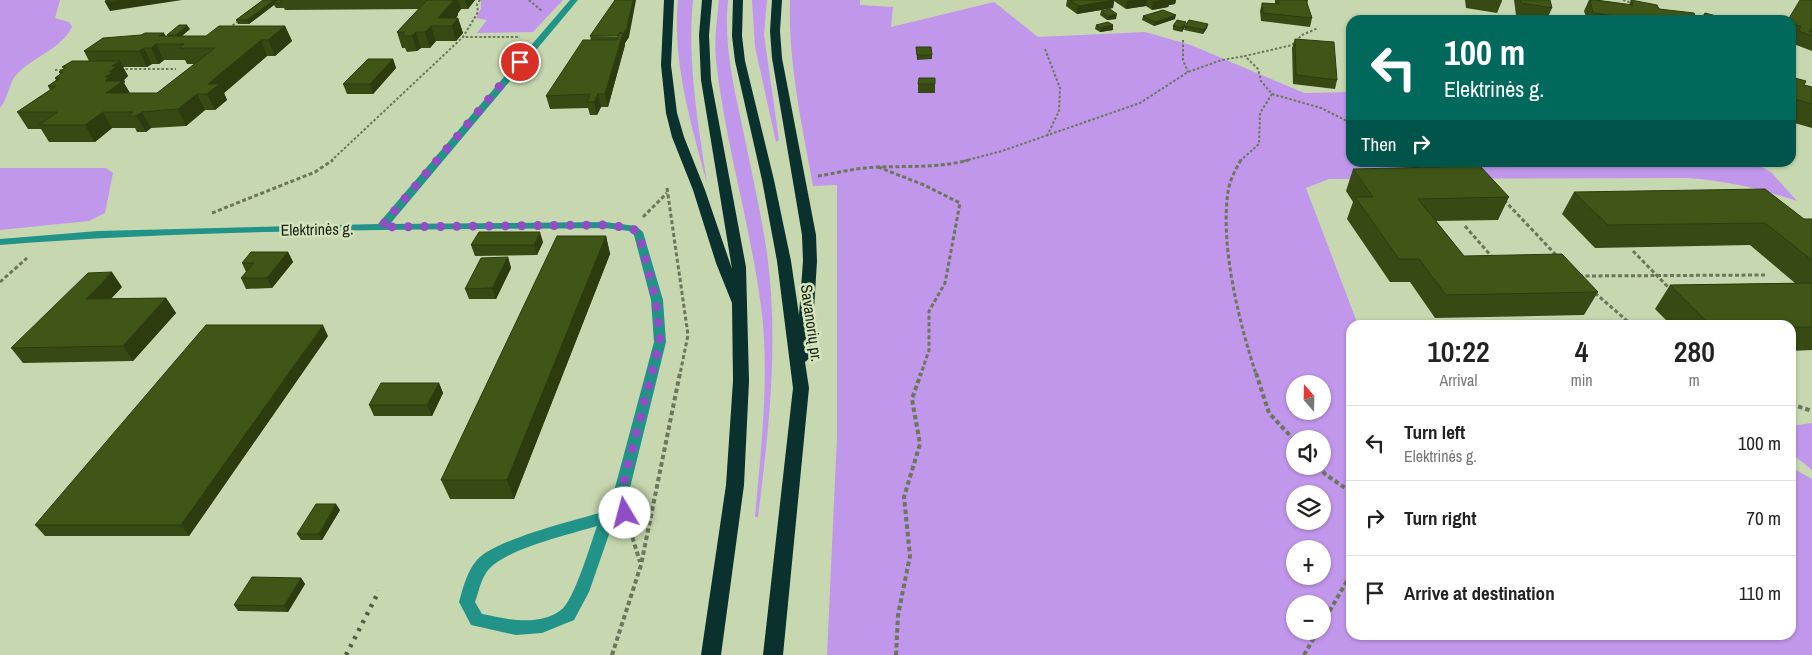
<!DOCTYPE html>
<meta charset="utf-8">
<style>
body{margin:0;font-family:"Archivo Narrow",sans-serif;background:#f2f2f2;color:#222;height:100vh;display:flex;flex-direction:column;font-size:19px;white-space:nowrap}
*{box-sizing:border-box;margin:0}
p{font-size:16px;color:#767676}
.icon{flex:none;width:28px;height:28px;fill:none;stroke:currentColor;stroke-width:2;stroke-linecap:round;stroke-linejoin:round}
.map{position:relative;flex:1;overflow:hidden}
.panel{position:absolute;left:1346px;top:320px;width:450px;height:320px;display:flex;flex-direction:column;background:#fff;border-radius:15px;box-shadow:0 1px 4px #0004}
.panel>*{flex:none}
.guide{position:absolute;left:1346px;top:15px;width:450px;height:152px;border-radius:15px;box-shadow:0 1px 4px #0004;background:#00695c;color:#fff;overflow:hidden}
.needle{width:32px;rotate:340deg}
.buttons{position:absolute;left:1286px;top:375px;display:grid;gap:10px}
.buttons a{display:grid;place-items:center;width:45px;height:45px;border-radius:50%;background:#fff;box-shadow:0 1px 4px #0004;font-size:25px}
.pin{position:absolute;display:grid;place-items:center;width:42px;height:42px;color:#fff;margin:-21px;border:2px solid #fff;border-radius:50%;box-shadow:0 1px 5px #0007}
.me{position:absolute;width:55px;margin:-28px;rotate:352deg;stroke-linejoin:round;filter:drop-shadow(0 0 4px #0008)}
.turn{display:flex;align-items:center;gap:18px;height:105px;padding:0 15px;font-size:22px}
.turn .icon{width:65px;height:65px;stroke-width:2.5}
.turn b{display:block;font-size:35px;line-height:42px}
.then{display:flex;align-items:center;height:48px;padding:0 15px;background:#0003;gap:10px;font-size:19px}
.eta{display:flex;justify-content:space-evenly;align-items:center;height:85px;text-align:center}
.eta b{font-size:30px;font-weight:600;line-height:35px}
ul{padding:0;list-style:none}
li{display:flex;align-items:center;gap:15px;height:75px;padding:0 15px;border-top:1px solid #e0e0e0}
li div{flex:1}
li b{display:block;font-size:19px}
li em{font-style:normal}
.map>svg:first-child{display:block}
.green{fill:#c197eb;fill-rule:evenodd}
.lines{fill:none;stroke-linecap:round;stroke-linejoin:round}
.path-far2{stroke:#6b765b;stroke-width:2;stroke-dasharray:2.5 2;stroke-linecap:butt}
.path-far1{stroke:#6b765b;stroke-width:3;stroke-dasharray:4 2.5;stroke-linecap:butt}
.path{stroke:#6b765b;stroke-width:4;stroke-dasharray:4.5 3;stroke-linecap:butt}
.minor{fill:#229389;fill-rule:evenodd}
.highway{fill:#0a312d;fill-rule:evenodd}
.rail{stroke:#525c45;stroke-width:4.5;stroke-dasharray:3 6;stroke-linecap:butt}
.wall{fill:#374a13;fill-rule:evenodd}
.shaded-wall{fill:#2d3c0f}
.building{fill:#405616;stroke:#2d3c0f}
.route{stroke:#8f4ec4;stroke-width:9;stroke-dasharray:0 16.2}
.labels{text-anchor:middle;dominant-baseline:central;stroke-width:5;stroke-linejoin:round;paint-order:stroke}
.street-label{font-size:16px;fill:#1b2112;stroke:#d4e5bd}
</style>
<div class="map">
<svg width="1812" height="655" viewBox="0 0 1812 655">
<rect width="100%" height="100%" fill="#c7d8b0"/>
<g class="green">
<path d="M0,0h60l-5,18 14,4 3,5c-11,22 -37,29 -54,46 -10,9 -9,25 -18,35z"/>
<polygon points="481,0 563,0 533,32 477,33 487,20 476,18 481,8"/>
<path d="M678,0h15c-6,61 5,123 14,183 -16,-59 -35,-121 -29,-183z"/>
<path d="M719,0h9c-4,41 4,80 13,120 9,44 19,88 26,133 12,88 2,177 -9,264h-3c6,-70 15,-141 6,-211 -11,-83 -36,-163 -45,-246 -2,-19 1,-40 3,-60z"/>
<polygon points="752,0 767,0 764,35 779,140 776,142 755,47"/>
<path d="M790,0h70v5l33,2 -2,20 103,-25 44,35 107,-5 46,13 113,48 47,-1v70h403l18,11 25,28c-40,-13 -68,-20 -110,-23l-358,1 -23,9 52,137h-7v310h440v-168l21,12v176h-985l10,-219v-251l-24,1c-11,-62 -25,-123 -23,-186zM1295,384h27v27h-27zM1295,439h27v27h-27zM1295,494h27v27h-27zM1295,549h27v27h-27zM1295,604h27v27h-27z"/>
<polygon points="0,168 106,168 113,173 105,213 89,221 0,230"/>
<polygon points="1812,423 1812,470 1791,453 1791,426"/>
</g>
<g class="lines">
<g class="path-far2">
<polyline points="480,0 477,4 478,12 463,37 520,37"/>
<polyline points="529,0 542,11"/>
<polyline points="1623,0 1632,3"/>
<polyline points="229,28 240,20"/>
<polyline points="1183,40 1183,60 1188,72"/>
<polyline points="1045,49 1060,88 1059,111 1047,136"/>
<polyline points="121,69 176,69"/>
<polyline points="55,70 65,70"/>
<polyline points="1272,94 1321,108 1351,123"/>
<polyline points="331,161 463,37"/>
<polyline points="964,161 1002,151 1140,103 1188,72 1222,60 1245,56"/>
<polyline points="1240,161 1259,144 1260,113 1272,94 1261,81 1258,69 1245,56 1292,45 1302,35 1318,28"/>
</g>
<g class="path-far1">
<path d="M1241,160c-5,8 -12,22 -13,32 -8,54 11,130 28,182"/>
<polyline points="1466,162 1473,169"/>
<polyline points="878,167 924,185 960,203 945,283 929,311 929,350 921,374"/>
<path d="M818,176c20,-3 41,-9 62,-9 30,-1 59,1 89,-7"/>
<polyline points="667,188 688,335 680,374"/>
<polyline points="1504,200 1556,255"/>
<polyline points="212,213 315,172 333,160"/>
<polyline points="643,217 667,193"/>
<polyline points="1465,226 1493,258"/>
<polyline points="1633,251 1671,290"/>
<polyline points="1579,276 1766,275"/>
<polyline points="0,282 27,258"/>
<polyline points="1595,293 1632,325"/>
</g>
<g class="path">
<polyline points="1256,373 1269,413 1295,441"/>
<polyline points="1791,404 1812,411"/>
<polyline points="1318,466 1325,474 1351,492"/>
<polyline points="628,523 640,562"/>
<polyline points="1322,624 1351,574"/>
<polyline points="612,655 641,565 680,373"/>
<polyline points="896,655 898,615 910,556 904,497 920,444 912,399 921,373"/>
<polyline points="1304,655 1318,631"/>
</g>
<path class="minor" d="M570,0h8l-188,224 215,-2 31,4 7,6 20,68 3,42 -38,154 -13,21 -26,75 -15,28 -32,13 -26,2 -45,-10 -12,-23c4,-14 8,-31 18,-42 17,-20 98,-40 126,-48l10,-17 41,-153 -3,-42 -17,-65 -5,-4 -24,-3c-202,2 -404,1 -605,17v-6l98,-8 280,-7zM597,526c-6,17 -23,75 -36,84 -23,17 -54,9 -79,4l-7,-12c4,-11 6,-24 14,-33 17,-20 82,-35 108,-43z"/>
<g class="highway">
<polygon points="664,0 674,0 671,65 677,113 684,137 705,190 732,269 701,80 699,35 702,0 712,0 709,35 711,80 746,267 749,381 744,485 721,655 701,655 726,485 733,381 732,303 716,263 693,190 672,137 666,113 661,65"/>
<polygon points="733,0 743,0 742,36 745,61 774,180 791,261 799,315 803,261 802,235 772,58 770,31 772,0 782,0 780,31 782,58 816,235 817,261 811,357 805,362 809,388 783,655 763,655 793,388 777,261 762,180 735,61 732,36"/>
</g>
<polyline class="rail" points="346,655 379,591"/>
</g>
<g class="wall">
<polygon points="263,0 475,0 468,9 461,9 458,13 458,15 456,18 458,18 463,33 456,41 436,41 430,48 421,48 417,51 407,52 405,48 402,48 397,32 419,9 285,10 284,8 276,8 274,5 249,24 238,24 236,20"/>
<polygon points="1067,0 1176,0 1175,4 1169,5 1168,7 1152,10 1146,6 1126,9 1114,1 1113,8 1077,14 1066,6"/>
<polygon points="1275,0 1308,0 1307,4 1312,18 1310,27 1261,21 1260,11 1262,3 1275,4"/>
<polygon points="1465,0 1502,0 1502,1 1497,13 1466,8"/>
<polygon points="1514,0 1550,0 1552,8 1547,19 1516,15"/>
<polygon points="1589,0 1596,0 1629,5 1631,0 1697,20 1587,20 1584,11"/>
<polygon points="1812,0 1812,51 1791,43 1793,38 1791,38 1791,20"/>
<polygon points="1101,11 1116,19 1107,20 1100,15"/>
<polygon points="1143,16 1175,19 1154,26 1142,20"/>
<polygon points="1208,24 1207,28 1203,34 1184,30 1185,27 1182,32 1173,30 1173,26"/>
<polygon points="1096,25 1113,25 1113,30 1100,32 1095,29"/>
<path d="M285,26l7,15 -17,15h-8l-43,37 3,7 -12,10h-10l-19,16 -35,2 -5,4h-9l-2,-4h-23l-17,14h-46l-8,-13h-13l-11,-17 33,-22 -2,-4 8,-6 -1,-2 5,-4 -1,-2 5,-3 -2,-2 27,-6 -5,-10 57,-16 27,1 -1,-1 23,-6 -8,7h24zM164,60h21l2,4h8l-38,29h-27l-6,-10 1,-1 -1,-2 4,-4 -5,-9h24l5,-3h7z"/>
<polygon points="590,36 629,37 625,43 625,45 608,107 601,107 597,115 590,115 588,108 550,109 546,96 591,40"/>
<polygon points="1295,39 1337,80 1335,89 1293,84 1292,48"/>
<polygon points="916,47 932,55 932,59 917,60"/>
<polygon points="393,59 396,68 373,94 347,94 343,84"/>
<polygon points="1791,77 1804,85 1812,87 1812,128 1791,122"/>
<polygon points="935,78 935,93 918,93 918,84"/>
<polygon points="1353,169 1509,197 1498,220 1436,221 1464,256 1598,292 1584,315 1435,318 1410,282 1390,282 1347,219 1353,202 1346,191"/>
<polygon points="1574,192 1804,219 1812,219 1812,350 1791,351 1791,325 1671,325 1655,309 1670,285 1795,283 1750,245 1595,248 1562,214"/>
<polygon points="606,236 610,254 514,499 450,499 441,480"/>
<polygon points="543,242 537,255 475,256 471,245"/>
<polygon points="288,252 293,262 272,288 246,289 241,278 246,272 242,263"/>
<polygon points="508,257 511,268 496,299 469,299 465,289"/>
<polygon points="122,287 111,299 166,298 176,313 133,361 23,363 11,348"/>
<polygon points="328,336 189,536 45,536 35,525"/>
<polygon points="439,383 443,393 432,416 374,416 369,405"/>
<polygon points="340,510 322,540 301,540 297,534"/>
<polygon points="301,578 305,584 288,612 238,611 234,605"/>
</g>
<g class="shaded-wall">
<polygon points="123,0 182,0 110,11 105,2"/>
<polygon points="274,0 281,0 274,3 274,5 249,24 247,20"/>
<polygon points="452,0 458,0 461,9 458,13 458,15 449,26 438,18"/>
<polygon points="465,0 475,0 468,9"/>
<polygon points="633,0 636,0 629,37 625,43 625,45 608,107 605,94"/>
<polygon points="1114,0 1113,8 1077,14 1078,6"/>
<polygon points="1134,0 1147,0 1146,6 1126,9 1127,1"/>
<polygon points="1163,0 1176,0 1175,4 1169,5 1168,7 1152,10 1153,2"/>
<polygon points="1117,14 1116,19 1107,20 1108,16"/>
<polygon points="1176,15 1175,19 1154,26 1155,22"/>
<polygon points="458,18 463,33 456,41 452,26"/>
<polygon points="1186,22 1185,26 1182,32 1182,28"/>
<polygon points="1208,24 1207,28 1203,34 1204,30"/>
<polygon points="187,25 190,29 178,39 176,35"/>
<polygon points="1113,25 1113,30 1100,32 1100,28"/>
<polygon points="285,26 292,41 275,56 268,40"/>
<polygon points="431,26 436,41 430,48 425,32"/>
<polygon points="416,32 421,48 417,51 412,36"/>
<polygon points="164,33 170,44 159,36"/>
<polygon points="261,40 267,56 224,93 227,100 215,110 207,94 208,84"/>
<polygon points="156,44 164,60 159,64 151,48"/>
<polygon points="144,48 152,64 147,67 139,51"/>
<polygon points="393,59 396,68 373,94 370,84"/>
<polygon points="120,61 128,76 124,80 125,82 124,83 132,97 106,93 105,77 112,66"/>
<polygon points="197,94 205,110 186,126 178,109"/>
<polygon points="598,94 601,107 597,115 594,102"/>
<polygon points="103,112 112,128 95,142 85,125"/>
<polygon points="142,112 151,128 146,132 136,116"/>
<polygon points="540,232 543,242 537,255 534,245"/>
<polygon points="606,236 610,254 514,499 507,480"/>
<polygon points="288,252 293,262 272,288 267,278"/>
<polygon points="508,257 511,268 496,299 492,288"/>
<polygon points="112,272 122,287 96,314 86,299"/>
<polygon points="166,298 176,313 133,361 123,346"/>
<polygon points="323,325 328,336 189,536 181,525"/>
<polygon points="439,383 443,393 432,416 427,405"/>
<polygon points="336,504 340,510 322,540 319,534"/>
<polygon points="301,578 305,584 288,612 284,606"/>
</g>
<g class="building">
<polygon points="106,0 123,0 105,2"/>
<polygon points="263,0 274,0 247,20 236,20"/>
<polygon points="278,0 281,0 282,3 274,3"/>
<polygon points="427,0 454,0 438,18 458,18 452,26 431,26 425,32 416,32 412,36 402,36 405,32 397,32"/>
<polygon points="615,0 633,0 627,28 623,34 623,33 619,33 618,36 590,36"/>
<polygon points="1070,0 1114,0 1078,6"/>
<polygon points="1151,0 1163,0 1153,2"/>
<polygon points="1278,0 1306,0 1312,18 1263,13 1262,3 1279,4"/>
<polygon points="1520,0 1550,0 1552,8 1521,3"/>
<polygon points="1590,0 1596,0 1633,5 1631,0 1657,5 1659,9 1694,13 1697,20 1647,20 1593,13"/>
<polygon points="1800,0 1812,0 1812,29 1811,29 1809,32 1812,32 1812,36 1799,31 1801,26 1791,24 1791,20 1788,20"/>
<polygon points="1110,9 1117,14 1108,16 1101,11"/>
<polygon points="1163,10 1176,15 1155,22 1143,16"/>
<polygon points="1705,13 1720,17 1718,20 1705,20 1701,19"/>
<polygon points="1177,20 1186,22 1182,28 1173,26"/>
<polygon points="1189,20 1208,24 1204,30 1185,26"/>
<polygon points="1108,22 1113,25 1100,28 1096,25"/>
<polygon points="179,25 187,25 176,35 167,35"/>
<polygon points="219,26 285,26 268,40 261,40 208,84 219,84 207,94 197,94 178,109 142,112 136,116 128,116 133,112 103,112 85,125 39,125 57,112 17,112 56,86 48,86 60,78 55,78 63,72 59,72 66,67 62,67 72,61 120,61 112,66 117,66 109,72 114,72 105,77 109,77 105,81 123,81 106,93 157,93 215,48 179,48 184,44 156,44 151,48 144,48 139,51 84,51 103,38 141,35 145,33 164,33 159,36 206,36"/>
<polygon points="619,33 623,33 605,94 598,94 594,102 587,102 590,94 546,96 583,40 617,40"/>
<polygon points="1295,39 1334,42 1337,80 1296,75"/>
<polygon points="916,47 931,47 932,55 917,55"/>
<polygon points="368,59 393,59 370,84 343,84"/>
<polygon points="1791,77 1806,81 1804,85 1812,87 1812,104 1791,98"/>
<polygon points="919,78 935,78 935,84 918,84"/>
<polygon points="1480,166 1509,197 1418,199 1464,256 1562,254 1598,292 1446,295 1419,259 1399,259 1355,197 1373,197 1353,169"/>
<polygon points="1765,189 1804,219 1812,219 1812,260 1765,223 1608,225 1574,192"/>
<polygon points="479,232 540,232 534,245 471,245"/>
<polygon points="557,236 606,236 507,480 441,480"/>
<polygon points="251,252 288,252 267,278 241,278 254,263 242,263"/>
<polygon points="508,257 492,288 465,289 481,258"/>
<polygon points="112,272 86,299 166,298 123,346 11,348 88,273"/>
<polygon points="1812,283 1812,327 1791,327 1791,325 1710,325 1670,285"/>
<polygon points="206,325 323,325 181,525 35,525"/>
<polygon points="381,383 439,383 427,405 369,405"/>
<polygon points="316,504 336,504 319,534 297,534"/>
<polygon points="252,577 301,578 284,606 234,605"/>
</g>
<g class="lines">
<polyline class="route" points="520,62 381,227 605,225 632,228 639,234 656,300 660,342 620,496 625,513"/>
</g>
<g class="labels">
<g class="street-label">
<text transform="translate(317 229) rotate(-1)">Elektrinės g.</text>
<text transform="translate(812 323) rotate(82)">Savanorių pr.</text>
</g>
</g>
</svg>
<div class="buttons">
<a><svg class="needle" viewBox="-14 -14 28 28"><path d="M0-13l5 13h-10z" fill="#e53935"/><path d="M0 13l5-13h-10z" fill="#767676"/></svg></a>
<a><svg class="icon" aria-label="sound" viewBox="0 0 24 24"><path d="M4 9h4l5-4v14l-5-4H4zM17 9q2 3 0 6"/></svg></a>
<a><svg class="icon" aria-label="layers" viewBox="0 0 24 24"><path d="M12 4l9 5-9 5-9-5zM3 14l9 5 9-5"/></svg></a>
<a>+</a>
<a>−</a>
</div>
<div class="pin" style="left:520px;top:62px;background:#d93025"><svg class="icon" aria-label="arrive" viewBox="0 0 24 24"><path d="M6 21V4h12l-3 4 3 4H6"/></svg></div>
<svg class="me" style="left:625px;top:513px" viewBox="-20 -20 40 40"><circle r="19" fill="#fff"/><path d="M0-13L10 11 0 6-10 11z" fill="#8f4ec4"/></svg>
<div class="guide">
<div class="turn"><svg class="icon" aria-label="left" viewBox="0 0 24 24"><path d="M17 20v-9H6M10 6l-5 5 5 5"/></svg><div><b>100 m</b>Elektrinės g.</div></div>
<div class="then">Then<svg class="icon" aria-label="right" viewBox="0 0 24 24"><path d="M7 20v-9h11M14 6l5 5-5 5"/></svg></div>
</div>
<section class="panel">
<div class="eta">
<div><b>10:22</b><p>Arrival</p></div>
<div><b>4</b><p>min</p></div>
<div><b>280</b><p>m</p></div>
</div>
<ul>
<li><svg class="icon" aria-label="left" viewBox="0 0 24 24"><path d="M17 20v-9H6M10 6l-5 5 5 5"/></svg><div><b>Turn left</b><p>Elektrinės g.</p></div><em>100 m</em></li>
<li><svg class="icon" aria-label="right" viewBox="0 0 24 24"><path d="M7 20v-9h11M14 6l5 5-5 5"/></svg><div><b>Turn right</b></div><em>70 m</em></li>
<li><svg class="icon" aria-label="arrive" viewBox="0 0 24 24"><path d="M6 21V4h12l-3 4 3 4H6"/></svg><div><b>Arrive at destination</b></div><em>110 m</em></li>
</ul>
</section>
</div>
